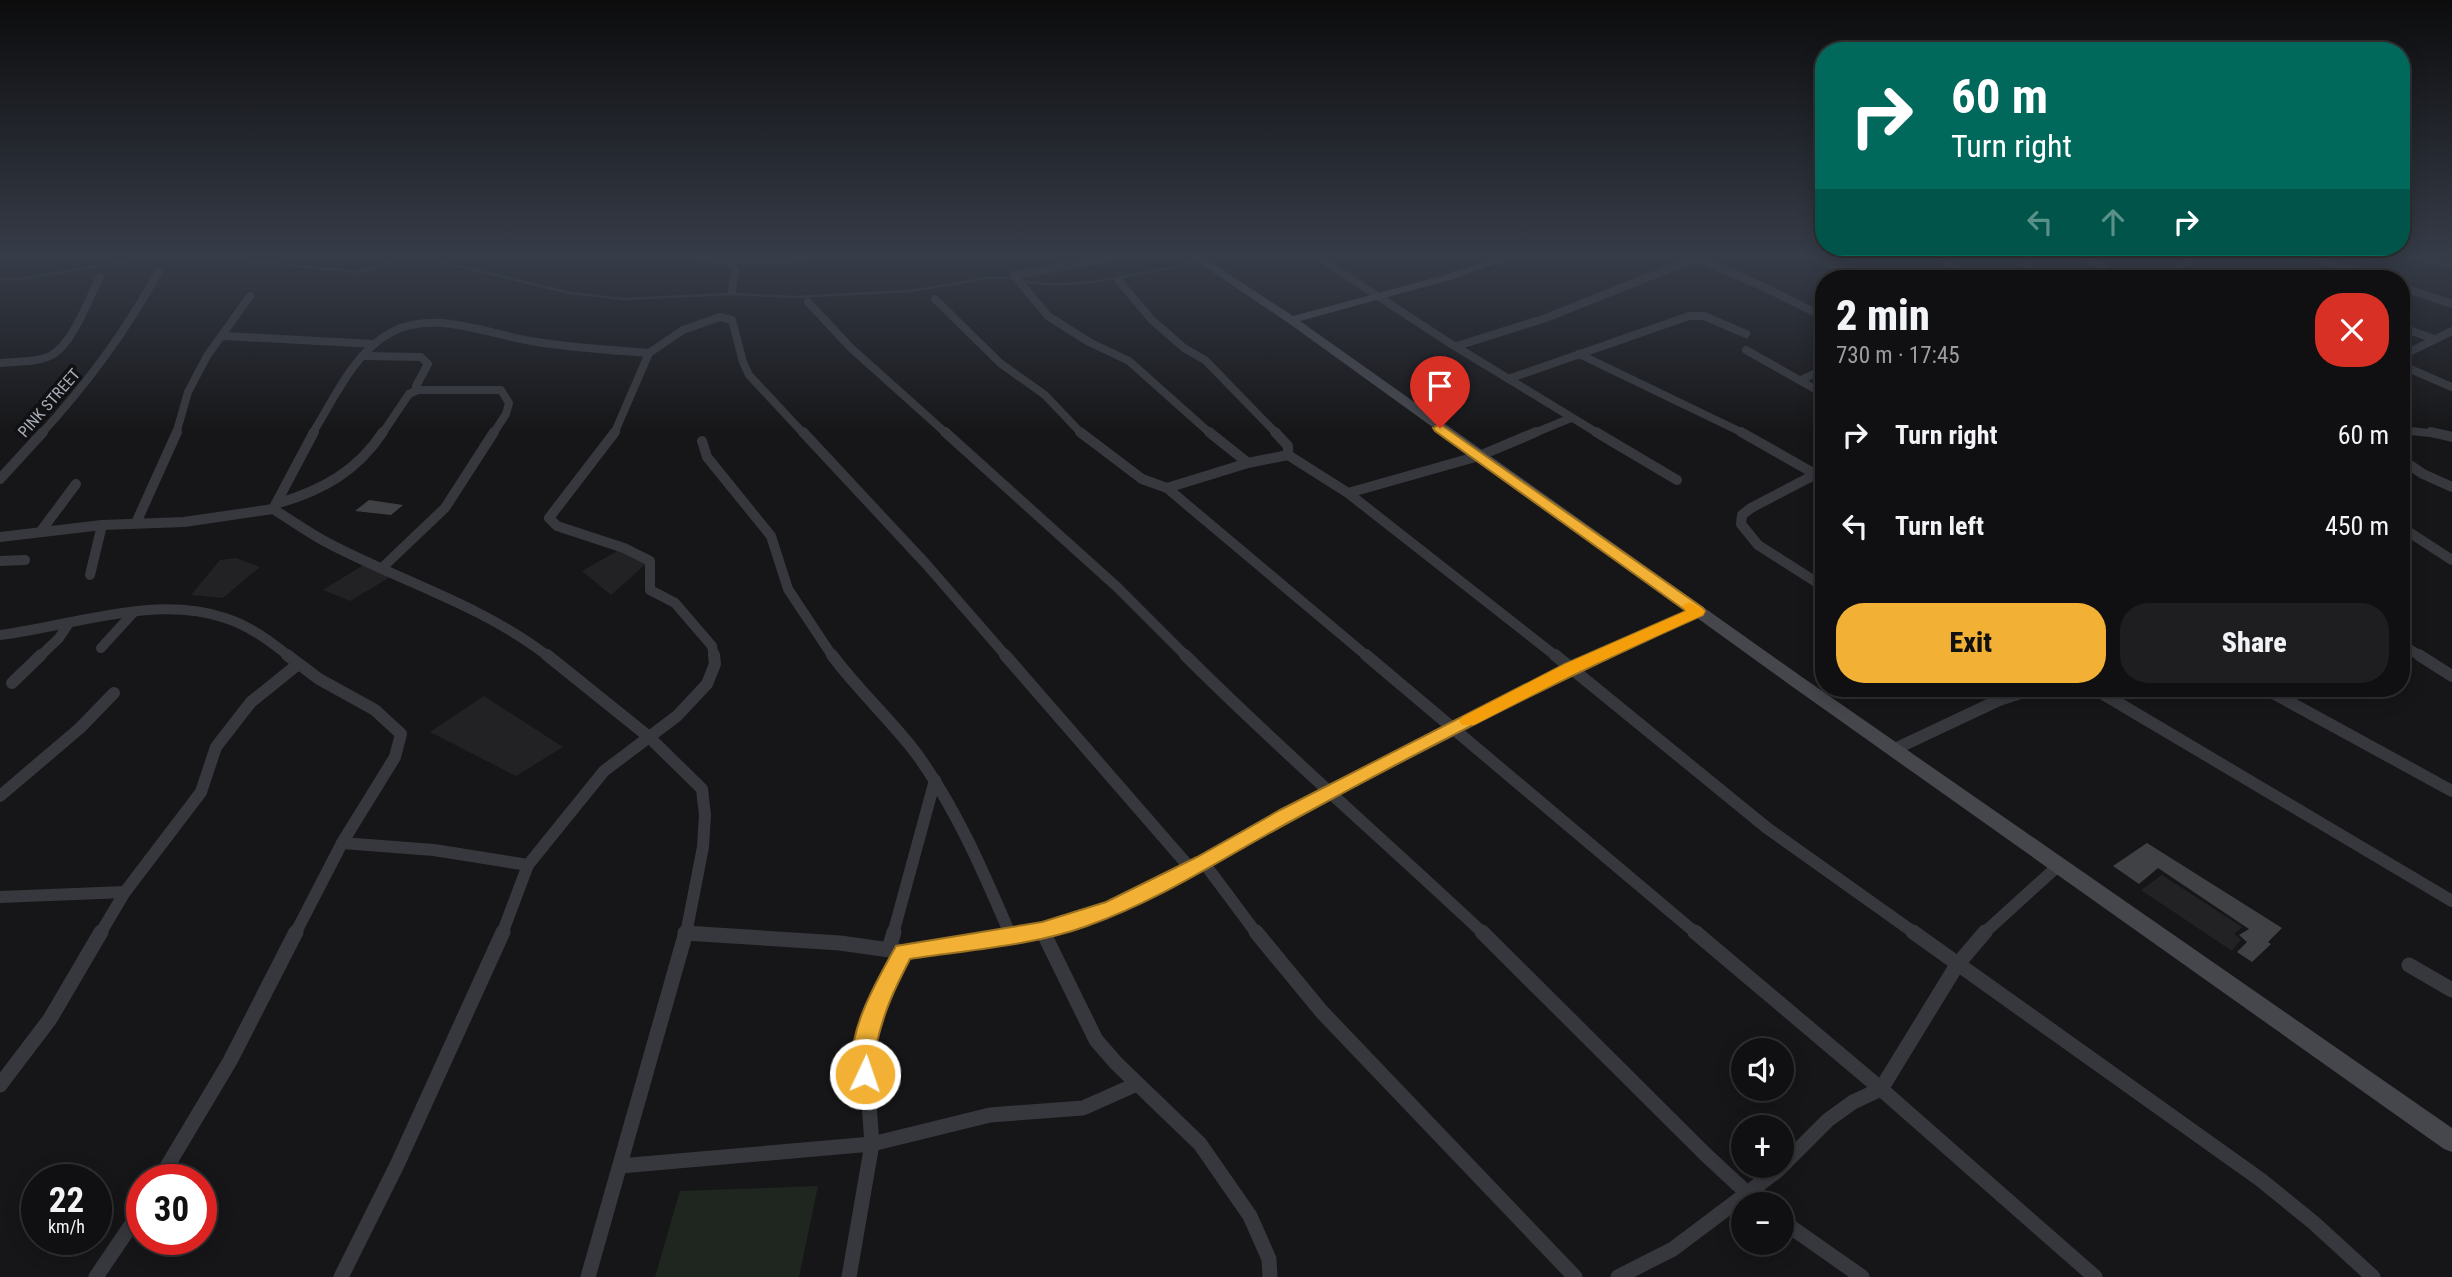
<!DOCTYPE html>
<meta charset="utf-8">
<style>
body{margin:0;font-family:"Roboto Condensed",sans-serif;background:#1e1e20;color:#f1f3f6;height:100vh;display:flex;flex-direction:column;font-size:26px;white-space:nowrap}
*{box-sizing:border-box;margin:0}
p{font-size:23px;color:#9c9d9f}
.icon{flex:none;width:38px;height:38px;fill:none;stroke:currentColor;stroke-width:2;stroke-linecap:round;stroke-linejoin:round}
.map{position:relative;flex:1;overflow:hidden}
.panel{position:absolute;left:1815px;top:270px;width:595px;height:427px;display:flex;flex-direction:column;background:#101012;border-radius:28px;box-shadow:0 4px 18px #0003,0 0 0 2px #303032}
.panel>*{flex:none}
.top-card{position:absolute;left:1815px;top:42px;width:595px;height:214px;border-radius:28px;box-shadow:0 4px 18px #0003,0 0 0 2px #303032;background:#00695c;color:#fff;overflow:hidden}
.buttons{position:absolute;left:1731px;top:1038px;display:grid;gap:14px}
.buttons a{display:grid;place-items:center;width:63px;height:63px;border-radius:50%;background:#101012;box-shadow:0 4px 18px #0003,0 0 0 2px #303032;font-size:35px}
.speed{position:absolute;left:21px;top:1164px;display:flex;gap:14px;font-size:35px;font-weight:700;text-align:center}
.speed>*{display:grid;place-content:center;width:91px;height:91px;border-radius:50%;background:#101012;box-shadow:0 4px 18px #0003,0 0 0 2px #303032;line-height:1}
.speed small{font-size:18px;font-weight:400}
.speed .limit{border:10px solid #d22;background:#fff;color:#111}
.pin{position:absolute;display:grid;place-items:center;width:60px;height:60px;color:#fff;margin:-72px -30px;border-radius:50% 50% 50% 0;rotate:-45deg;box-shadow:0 0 7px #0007}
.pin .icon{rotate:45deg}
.me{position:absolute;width:77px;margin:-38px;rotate:3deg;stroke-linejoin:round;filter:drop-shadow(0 0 5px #0008)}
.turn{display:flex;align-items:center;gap:24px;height:147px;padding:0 21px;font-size:32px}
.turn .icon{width:91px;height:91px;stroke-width:2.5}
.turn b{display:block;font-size:49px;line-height:60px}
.lanes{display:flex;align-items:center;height:66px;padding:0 21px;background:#0003;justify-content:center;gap:35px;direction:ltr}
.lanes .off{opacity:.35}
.round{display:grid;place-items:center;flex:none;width:74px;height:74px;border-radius:28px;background:#1e1e20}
.overview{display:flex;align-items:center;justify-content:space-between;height:119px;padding:0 21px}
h1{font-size:42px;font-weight:800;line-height:52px}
.button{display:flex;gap:14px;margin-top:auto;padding:14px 21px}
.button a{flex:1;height:80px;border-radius:28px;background:#f2b134;color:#111;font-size:28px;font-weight:800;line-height:80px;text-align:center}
.button a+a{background:#1e1e20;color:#f1f3f6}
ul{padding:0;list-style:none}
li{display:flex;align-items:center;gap:21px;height:91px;padding:0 21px}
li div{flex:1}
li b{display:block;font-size:26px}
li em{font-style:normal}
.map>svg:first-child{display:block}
.built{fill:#222225}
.green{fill:#1e261f}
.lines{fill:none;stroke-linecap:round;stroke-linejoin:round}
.stream{stroke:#2c353c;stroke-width:2.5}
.building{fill:#404145}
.street-far3{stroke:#37383d;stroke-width:8}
.street-far2{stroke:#37383d;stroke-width:10}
.street-far1{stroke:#37383d;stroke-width:12}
.street{stroke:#37383d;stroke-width:15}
.secondary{fill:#45474d;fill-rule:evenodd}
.route{fill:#f2b134;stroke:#9d7322;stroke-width:2}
.slow{fill:#f59e0b}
.labels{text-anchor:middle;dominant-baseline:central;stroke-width:7;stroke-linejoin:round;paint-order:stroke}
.far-street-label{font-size:16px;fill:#a8adb8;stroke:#111113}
</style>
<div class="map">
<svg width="2452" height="1277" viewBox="0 0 2452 1277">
<rect width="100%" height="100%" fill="#161618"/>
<g class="built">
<polygon points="621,549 648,562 611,595 582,571"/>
<polygon points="236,558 260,567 223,598 191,595 220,560"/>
<polygon points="365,564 392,576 350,601 323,590"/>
<polygon points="484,696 563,747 516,776 430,732"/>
<polygon points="2162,875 2242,927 2234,934 2241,939 2232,951 2141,890"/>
</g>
<polygon class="green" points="818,1186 799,1277 655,1277 680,1191"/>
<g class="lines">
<g class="stream">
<polyline points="0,279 20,279 141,259 217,258 360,272 413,255 570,293 623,299 731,294 795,297 911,291 989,278 1011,278"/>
<path d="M1024,281c51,11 119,-9 170,-18"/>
</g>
</g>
<g class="building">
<polygon points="369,500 403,505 391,515 355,511"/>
<polygon points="2147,843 2282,928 2268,942 2271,944 2252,962 2237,952 2247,942 2239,935 2249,929 2158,868 2139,884 2113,866"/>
</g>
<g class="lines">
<g class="street-far3">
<path d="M655,254c68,10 134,8 202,0"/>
<polyline points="1313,254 1448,342 1599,434"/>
<polyline points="1804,254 1869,278"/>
<polyline points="1937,254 1966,278"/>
<polyline points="2019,254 2036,278"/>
<polyline points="2076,254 2103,266 2108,278"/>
<polyline points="2411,254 2452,267"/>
<polyline points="2306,255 2376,278"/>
<polyline points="1696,258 1764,287 1824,317"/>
<polyline points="1014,275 1048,316 1089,342 1129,361 1211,434"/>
<polyline points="1014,275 1136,254"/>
<polyline points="2177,278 2179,268 2192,254"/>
<polyline points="1119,281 1152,320 1184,348 1205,360 1277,434"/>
<polyline points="2401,287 2452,304"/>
<polyline points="732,291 735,270 732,266 738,256"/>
<polyline points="935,299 1000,363 1045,395 1082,434"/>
<polyline points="808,302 851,348 947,434"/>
<polyline points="2401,327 2434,339"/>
<polyline points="224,336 374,344"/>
<polyline points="1457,346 1546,318 1706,254"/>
<polyline points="1746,350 1824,394"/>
<polyline points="1579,354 1745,434"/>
<polyline points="365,356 421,357 428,364 416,386 418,390 501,390 509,403 506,414 493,434"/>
<polyline points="2401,356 2452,331"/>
<path d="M0,363c16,-2 35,0 50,-7 22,-10 39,-58 50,-79"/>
<polyline points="2401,365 2452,387"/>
<polyline points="1508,379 1689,316 1704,316 1746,334"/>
<polyline points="1801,380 1824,369"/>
<polyline points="2401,430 2439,434"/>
<path d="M41,434c46,-50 85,-103 118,-163"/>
<polyline points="176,434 188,392 207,356 250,296"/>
<path d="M312,434c21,-33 42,-82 78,-101 44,-25 101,3 147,9 37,6 75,8 112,11"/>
<polyline points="382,434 409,394 418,390"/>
<polyline points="614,434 649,353 683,330 720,317 732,320 743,362 749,375 804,434"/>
<polyline points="1532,434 1571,418"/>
</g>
<g class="street-far2">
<path d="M314,432l-41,77c18,11 36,24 55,34 74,39 154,62 221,114"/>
<polyline points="615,432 549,518 557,526 624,548 650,561 650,590 675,603 712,646 714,657"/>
<polyline points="803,432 926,564 1007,657"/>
<polyline points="945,432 1117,587 1187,657"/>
<polyline points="1080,432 1142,479 1167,488 1368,657"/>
<polyline points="1209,432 1248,463"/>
<polyline points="1275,432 1288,446 1288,455 1348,493 1557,657"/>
<polyline points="1596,432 1677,480"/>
<polyline points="1741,432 1824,479"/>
<polyline points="2431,432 2452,437"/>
<polyline points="702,441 707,457 771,536 788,589 833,657"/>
<polyline points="2401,459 2423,474 2452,487"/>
<polyline points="1816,474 1751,508 1742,515 1741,524 1758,545 1824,587"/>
<polyline points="0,479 43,432"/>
<polyline points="1167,488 1248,463 1288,455"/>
<polyline points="1348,493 1479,456 1536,432"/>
<path d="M279,503c44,-13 78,-32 104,-71"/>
<polyline points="136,523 177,432"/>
<polyline points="2401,527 2452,560"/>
<polyline points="41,531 76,484"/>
<polyline points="0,537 102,525 184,522 273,509"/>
<polyline points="0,561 25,560"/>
<polyline points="384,566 445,508 494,432"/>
<polyline points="90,575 102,525"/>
<path d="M0,635c72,-9 154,-41 225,-17 25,8 45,23 65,39"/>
<polyline points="2401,644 2422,657"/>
<polyline points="101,648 133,613"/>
<polyline points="39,657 59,638 69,623"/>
<polyline points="1596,657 1697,612"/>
</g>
<g class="street-far1">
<polyline points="287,655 319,679 375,710 401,734 395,757 342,843 295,934"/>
<polyline points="547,655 649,737 702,789 705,815 703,847 686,934"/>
<path d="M832,655c26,35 58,64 84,98 40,55 67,118 94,181"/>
<polyline points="1005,655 1191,869"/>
<path d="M1185,655c96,96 199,185 299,279"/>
<polyline points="1366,655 1697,934"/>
<polyline points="1555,655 1767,828 1916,934"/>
<polyline points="2419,655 2452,676"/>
<polyline points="12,683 41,655"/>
<polyline points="2093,688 2452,901"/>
<polyline points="2264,688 2452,791"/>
<polyline points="1895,749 1999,700 2036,688"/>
<polyline points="0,796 80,728 114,693"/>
<polyline points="342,843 434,850 528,865"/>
<polyline points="1204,863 1257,934"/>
<polyline points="0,897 125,892"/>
<polyline points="1042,930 1044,934"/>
<polyline points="685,933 698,934"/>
<polyline points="100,934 125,892 201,792 216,747 251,702 297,665"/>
<polyline points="502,934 528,865 604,771 677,716 707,684 715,664 714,655"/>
<polyline points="893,934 935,780"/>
<polyline points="1018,934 1082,920 1113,908 1204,863 1287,815 1600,655"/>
<polyline points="1983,934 2059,865"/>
</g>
<g class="street">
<polyline points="1009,932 1010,935"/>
<polyline points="1043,932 1096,1040 1116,1063 1200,1144 1250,1216 1269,1259 1270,1277"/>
<polyline points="1256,932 1322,1012 1575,1277"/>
<polyline points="1482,932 1705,1154 1759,1204"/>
<polyline points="1695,932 1881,1089 2095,1277"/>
<polyline points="1913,932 2261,1180 2314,1223 2373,1277"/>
<polyline points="685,933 840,943 904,952 1029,932"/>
<polyline points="889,949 894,932"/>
<polyline points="2409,965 2452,990"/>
<polyline points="0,1085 50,1019 101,932"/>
<polyline points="620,1166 872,1144 990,1115 1083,1108 1137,1084"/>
<polyline points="159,1180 230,1061 296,932"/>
<polyline points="1782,1221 1862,1277"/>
<polyline points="96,1277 142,1209"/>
<polyline points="341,1277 397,1165 503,932"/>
<polyline points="588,1277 686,932"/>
<polyline points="849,1277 872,1144 865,1050 875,1005 904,952"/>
<polyline points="1618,1277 1673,1249 1778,1170 1828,1120 1853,1102 1881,1089 1957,965 1985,932"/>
</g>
<polygon class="secondary" points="1186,254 1198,254 1293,316 1445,275 1508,254 1524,254 1453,279 1300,321 1802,677 2452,1128 2452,1152 2444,1149 1790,685 1287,322"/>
</g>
<linearGradient id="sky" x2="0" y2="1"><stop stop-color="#0c0c0d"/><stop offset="0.59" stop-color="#363c48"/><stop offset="1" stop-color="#363c48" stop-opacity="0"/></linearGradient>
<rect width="2452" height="433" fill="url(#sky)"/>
<path class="route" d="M1440,424l263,184 2,3 -2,4c-139,62 -275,131 -408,204 -69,37 -134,81 -208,107 -55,20 -119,24 -177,33 -16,31 -25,50 -33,83 -2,13 1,27 -4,39l-8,3 -8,-3c-18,-39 21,-102 39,-135l146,-24 64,-20 91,-45 83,-47 285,-146 121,-53 -251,-180 -2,-3z"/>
<polygon class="slow" points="1690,602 1705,611 1703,615 1577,672 1474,725 1462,725 1459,721 1462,717 1565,664 1686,611 1682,606"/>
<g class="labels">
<g class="far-street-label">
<text transform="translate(49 403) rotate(-49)">PINK STREET</text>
</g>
</g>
</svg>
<div class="buttons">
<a><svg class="icon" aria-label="sound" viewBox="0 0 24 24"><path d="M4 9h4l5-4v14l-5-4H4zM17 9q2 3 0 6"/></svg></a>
<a>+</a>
<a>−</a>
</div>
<div class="speed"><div>22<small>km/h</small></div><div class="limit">30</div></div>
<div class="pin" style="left:1440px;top:428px;background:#d93025"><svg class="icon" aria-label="arrive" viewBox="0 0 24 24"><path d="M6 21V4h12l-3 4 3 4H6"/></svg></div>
<svg class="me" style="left:865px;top:1074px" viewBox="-20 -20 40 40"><circle r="17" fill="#f2b134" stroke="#fff" stroke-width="3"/><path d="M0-11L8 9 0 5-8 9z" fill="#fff"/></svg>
<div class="top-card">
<div class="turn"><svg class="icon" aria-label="right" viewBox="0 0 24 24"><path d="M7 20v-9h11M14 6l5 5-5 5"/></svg><div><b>60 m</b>Turn right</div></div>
<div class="lanes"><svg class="icon off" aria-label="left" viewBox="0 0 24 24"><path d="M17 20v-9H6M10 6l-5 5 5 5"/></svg><svg class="icon off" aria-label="ahead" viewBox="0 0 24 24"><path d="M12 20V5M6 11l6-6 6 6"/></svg><svg class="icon" aria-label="right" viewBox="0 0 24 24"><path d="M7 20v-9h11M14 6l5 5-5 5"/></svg></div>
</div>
<section class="panel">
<div class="overview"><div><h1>2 min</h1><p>730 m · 17:45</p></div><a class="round" style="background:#d93025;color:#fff"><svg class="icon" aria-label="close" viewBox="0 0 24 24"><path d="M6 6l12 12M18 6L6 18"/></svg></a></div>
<ul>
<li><svg class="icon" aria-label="right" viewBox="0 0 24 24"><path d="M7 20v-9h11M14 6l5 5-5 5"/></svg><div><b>Turn right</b></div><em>60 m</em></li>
<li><svg class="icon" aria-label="left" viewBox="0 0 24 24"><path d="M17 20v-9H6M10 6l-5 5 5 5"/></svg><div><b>Turn left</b></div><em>450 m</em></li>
</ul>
<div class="button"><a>Exit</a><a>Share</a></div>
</section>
</div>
